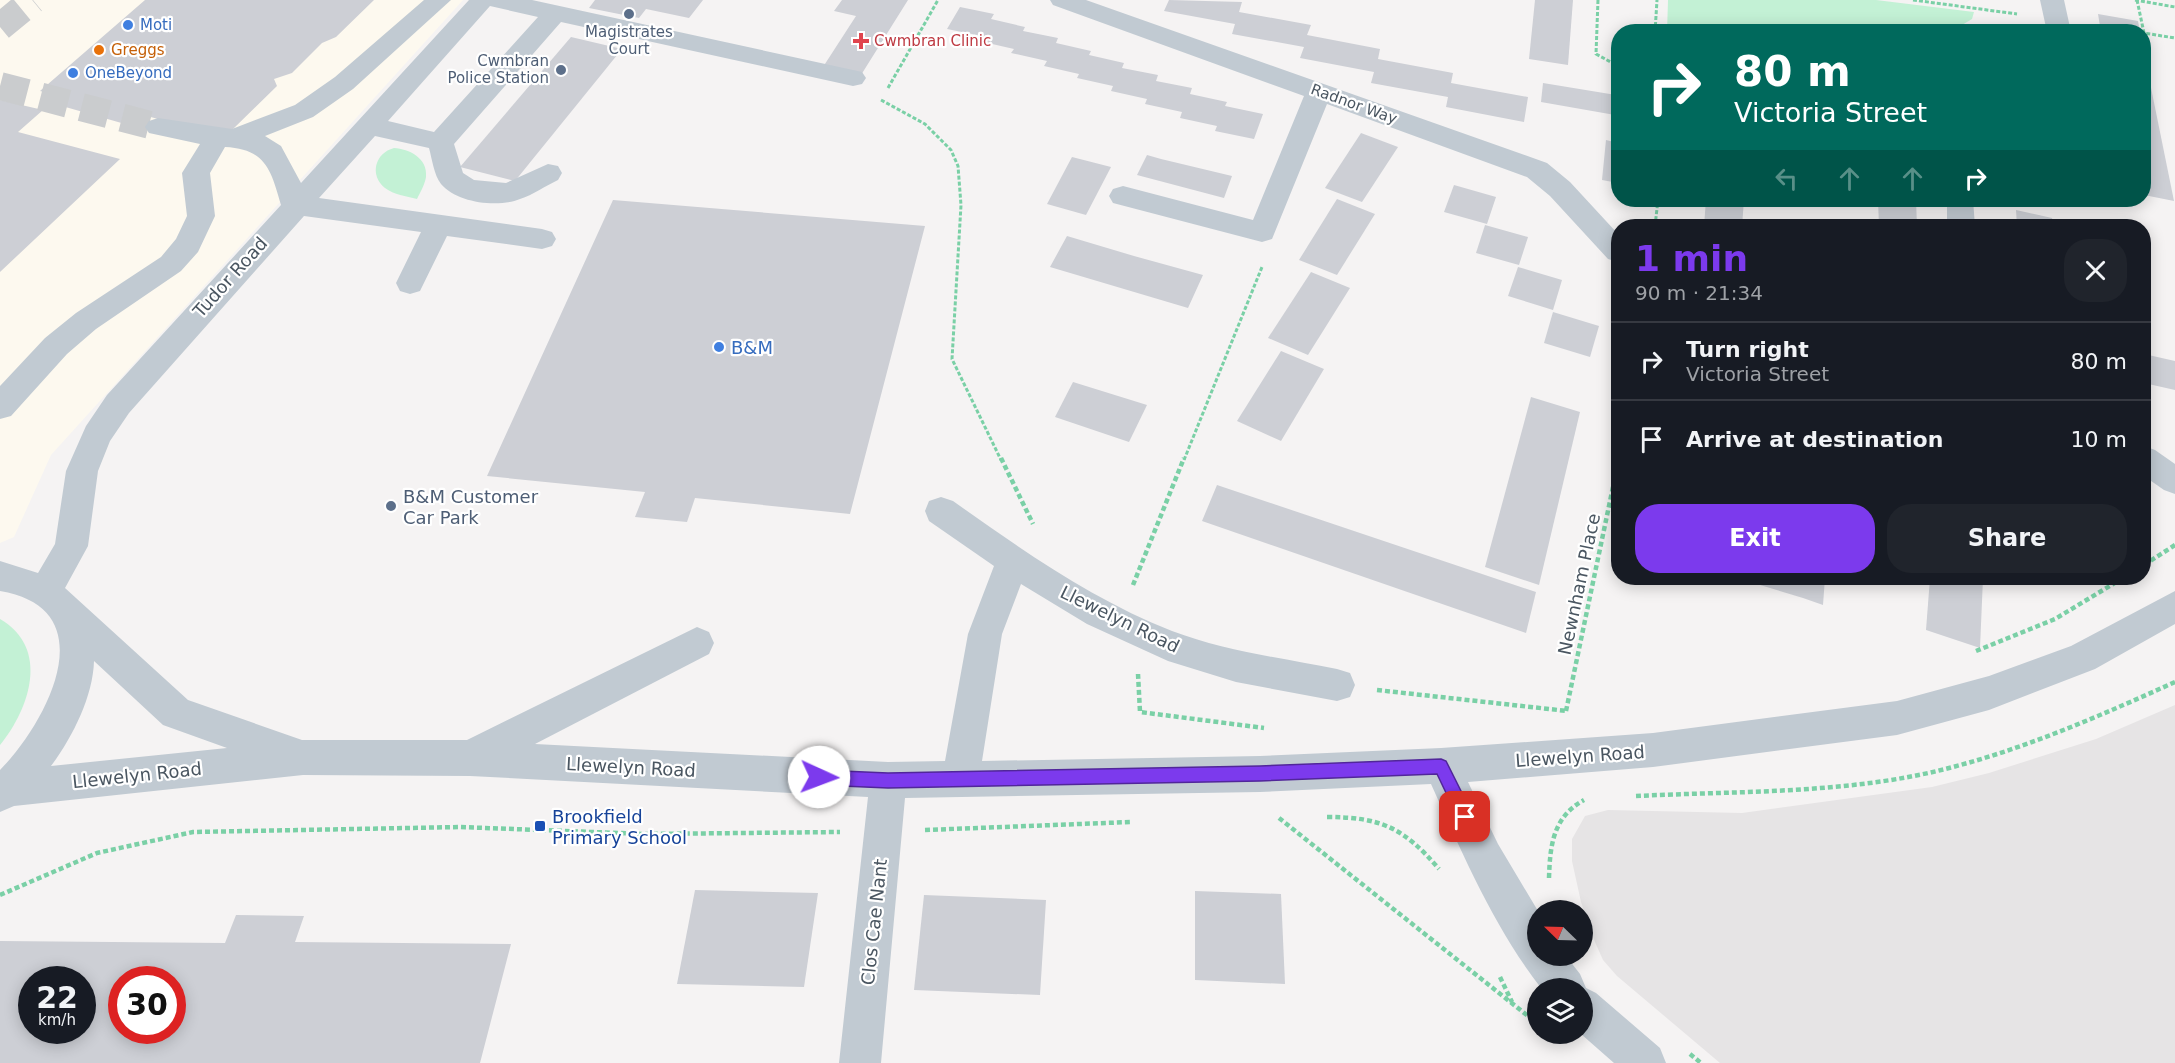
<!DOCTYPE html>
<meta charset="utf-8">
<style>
body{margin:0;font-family:"DejaVu Sans",sans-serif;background:#20242c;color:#f1f3f6;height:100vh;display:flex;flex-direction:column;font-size:22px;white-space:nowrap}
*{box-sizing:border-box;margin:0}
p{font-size:20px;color:#9ea1a6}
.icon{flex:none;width:33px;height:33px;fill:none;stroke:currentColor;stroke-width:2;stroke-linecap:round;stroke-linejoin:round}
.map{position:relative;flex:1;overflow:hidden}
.side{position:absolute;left:1611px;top:219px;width:540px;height:366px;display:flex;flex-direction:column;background:#171b24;border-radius:24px;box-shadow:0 3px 15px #0003}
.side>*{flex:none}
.hud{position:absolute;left:1611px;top:24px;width:540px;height:183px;border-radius:24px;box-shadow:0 3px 15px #0003;background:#00695c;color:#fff;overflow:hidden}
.needle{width:39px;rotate:293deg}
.buttons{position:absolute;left:1527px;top:900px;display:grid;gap:12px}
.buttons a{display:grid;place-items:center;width:66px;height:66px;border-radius:50%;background:#171b24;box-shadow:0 3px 15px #0003;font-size:30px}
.speed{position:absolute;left:18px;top:966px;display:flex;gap:12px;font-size:30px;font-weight:700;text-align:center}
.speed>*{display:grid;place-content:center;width:78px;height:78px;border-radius:50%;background:#171b24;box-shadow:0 3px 15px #0003;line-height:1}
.speed small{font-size:15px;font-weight:400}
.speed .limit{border:9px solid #d22;background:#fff;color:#111}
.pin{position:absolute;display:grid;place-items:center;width:51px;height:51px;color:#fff;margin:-26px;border-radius:12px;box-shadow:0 3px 9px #0006}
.me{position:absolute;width:66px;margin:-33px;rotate:92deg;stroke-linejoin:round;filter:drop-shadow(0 0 4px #0008)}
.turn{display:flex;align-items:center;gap:21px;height:126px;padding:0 24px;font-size:27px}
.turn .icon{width:78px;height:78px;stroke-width:2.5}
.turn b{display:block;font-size:42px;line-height:51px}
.lanes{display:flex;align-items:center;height:57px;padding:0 24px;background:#0003;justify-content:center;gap:30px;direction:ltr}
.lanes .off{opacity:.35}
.round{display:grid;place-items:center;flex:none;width:63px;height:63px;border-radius:24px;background:#20242c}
.head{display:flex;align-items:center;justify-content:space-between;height:102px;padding:0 24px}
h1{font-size:36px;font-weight:600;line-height:45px;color:#7c3aed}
.button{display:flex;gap:12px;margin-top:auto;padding:12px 24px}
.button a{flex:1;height:69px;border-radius:24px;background:#7c3aed;color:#fff;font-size:24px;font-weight:600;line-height:69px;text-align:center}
.button a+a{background:#20242c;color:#f1f3f6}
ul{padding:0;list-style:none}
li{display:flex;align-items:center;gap:18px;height:78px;padding:0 24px;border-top:2px solid #363941}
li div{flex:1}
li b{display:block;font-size:22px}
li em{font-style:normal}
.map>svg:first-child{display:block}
.commercial{fill:#fdf9ef}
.education{fill:#e6e4e5}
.green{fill:#c3f1d5}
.building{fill:#cdcfd5;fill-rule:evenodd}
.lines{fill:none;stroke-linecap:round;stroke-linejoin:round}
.minor-tunnel{stroke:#caccce;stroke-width:28;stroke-dasharray:28 14;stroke-linecap:butt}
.path-far1{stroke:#7ad0a6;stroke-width:3;stroke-dasharray:4 2;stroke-linecap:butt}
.path{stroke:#7ad0a6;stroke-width:4.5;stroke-dasharray:5 3;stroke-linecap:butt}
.minor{fill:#c1cad2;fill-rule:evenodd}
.route{fill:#7c3aed;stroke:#51269a;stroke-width:1.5}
.service-dot{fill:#5c6f8a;stroke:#fff;stroke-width:2}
.shop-dot{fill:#3f7fe0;stroke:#fff;stroke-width:2}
.health-dot{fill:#e0444e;stroke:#fff;stroke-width:2}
.food-dot{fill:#e8710a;stroke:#fff;stroke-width:2}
.transit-dot{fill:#1a4fb4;stroke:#fff;stroke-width:2}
.labels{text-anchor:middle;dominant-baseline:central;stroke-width:4.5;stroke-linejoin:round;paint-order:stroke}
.far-shop-label{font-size:15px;fill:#366cbe;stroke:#fff;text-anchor:start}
.far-service-label{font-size:15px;fill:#4e5e75;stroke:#fff}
.far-health-label{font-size:15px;fill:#be3a42;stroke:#fff;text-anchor:start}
.far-food-label{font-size:15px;fill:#c56008;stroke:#fff;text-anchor:start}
.far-street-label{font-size:15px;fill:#4a5661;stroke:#fff}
.street-label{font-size:18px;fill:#4a5661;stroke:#fff}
.shop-label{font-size:18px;fill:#366cbe;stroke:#fff;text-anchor:start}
.service-label{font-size:18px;fill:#4e5e75;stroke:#fff;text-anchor:start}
.transit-label{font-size:18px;fill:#164399;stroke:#fff;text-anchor:start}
</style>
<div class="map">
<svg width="2175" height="1063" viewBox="0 0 2175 1063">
<rect width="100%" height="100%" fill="#f5f3f3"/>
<polygon class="commercial" points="0,0 463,0 51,455 14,537 0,543"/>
<polygon class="education" points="2175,705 2175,1063 1720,1063 1617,976 1603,960 1595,942 1581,902 1572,861 1572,839 1585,816 1608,810 1742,813 1932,787 1989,773 2096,739"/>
<g class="green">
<polygon points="1668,0 1876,0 1974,12 1972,19 1952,31 1667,32"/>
<path d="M394,148c15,1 34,10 32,29 -1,7 -6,16 -9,22 -11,-3 -23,-4 -32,-11 -16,-13 -10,-35 9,-40z"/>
<path d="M0,619c50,29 30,89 0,126z"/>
</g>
<g class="building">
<polygon points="145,0 374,0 336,37 322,43 292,73 274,79 277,86 232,130 219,135 143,115 135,123 125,124 55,104 55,95 40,91"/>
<polygon points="595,0 703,0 689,18 646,9 639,18 589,8"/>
<polygon points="842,0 908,0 861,75 823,67 856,16 834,11"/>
<polygon points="1169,0 1242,2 1239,12 1311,25 1307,35 1380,49 1378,59 1453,73 1451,83 1528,97 1524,122 1446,107 1448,97 1371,83 1374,72 1300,58 1304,47 1232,34 1235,24 1164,11"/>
<polygon points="1535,0 1573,0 1568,65 1529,59"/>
<polygon points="960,7 994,14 991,19 1025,27 1023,31 1058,38 1056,43 1091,51 1089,55 1124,63 1122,68 1158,75 1156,81 1192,88 1190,94 1227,102 1225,106 1263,114 1254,139 1215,131 1217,126 1180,118 1182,112 1145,104 1147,99 1111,91 1113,86 1077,78 1079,74 1044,66 1047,61 1011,53 1014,49 979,41 982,36 947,29"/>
<polygon points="2098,14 2138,21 2140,32 2101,32"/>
<polygon points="571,37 622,49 515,181 460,167"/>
<polygon points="2144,57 2147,68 2174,201 2144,195"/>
<polygon points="1543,83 1616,95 1615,115 1541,102"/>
<polygon points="0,100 43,110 18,132 120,159 0,272"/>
<polygon points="1361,133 1398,147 1362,202 1325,188"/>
<polygon points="1606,140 1618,143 1618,183 1602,180"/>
<polygon points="1147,155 1161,159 1232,176 1224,198 1137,175"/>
<polygon points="1072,157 1111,167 1086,215 1047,204"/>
<polygon points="1454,185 1496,197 1487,224 1444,212"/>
<polygon points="1337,199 1375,214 1337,275 1299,260"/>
<polygon points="613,200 925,226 850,514 695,498 687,522 635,517 645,492 487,476"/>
<polygon points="1706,200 1744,200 1742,226 1704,226"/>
<polygon points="1878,200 1916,200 1917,226 1879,226"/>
<polygon points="2016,210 2052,218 2054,226 2017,226"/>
<polygon points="1485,225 1528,237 1519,265 1476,253"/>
<polygon points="1067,236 1134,256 1203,275 1188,308 1050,267"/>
<polygon points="1518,267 1562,280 1553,310 1508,296"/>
<polygon points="1311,272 1350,288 1308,355 1268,338"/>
<polygon points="1553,312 1599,326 1590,357 1544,343"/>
<polygon points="1281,351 1324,369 1281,441 1237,421"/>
<polygon points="2144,354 2175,361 2175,390 2144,383"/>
<polygon points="1073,382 1147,405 1129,442 1055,417"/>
<polygon points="1531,397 1580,412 1539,585 1485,567"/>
<polygon points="1217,485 1536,592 1526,633 1202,521"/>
<polygon points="1737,578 1825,578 1823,605 1803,598"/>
<polygon points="1930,578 1983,578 1980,648 1926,630"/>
<polygon points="695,890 818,893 804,987 677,984"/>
<polygon points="1195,891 1281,894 1285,984 1195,980"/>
<polygon points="924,895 1046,900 1040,995 914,990"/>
<path d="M236,915l68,1 -9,26 216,2 -31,119h-480v-122l225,2zM32,980h50v50h-50zM122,980h50v50h-50z"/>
</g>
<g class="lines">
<g class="minor-tunnel">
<polyline points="0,27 33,0"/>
<polyline points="0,86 158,127"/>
</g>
<g class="path-far1">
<polyline points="1598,0 1596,54 1618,66"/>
<polyline points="1913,0 2017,14"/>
<polyline points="2135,0 2175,7"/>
<polyline points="2137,0 2144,33 2175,38"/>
<polyline points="1655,32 1657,0"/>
<polyline points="888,88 938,0"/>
<polyline points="881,100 925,124 951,150 958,166 961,205 952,359 1001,460"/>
<polyline points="1655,226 1658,200"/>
<polyline points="1184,460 1262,267"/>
</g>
<g class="path">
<polyline points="1001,458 1033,524"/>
<polyline points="2144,565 2175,545"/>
<polyline points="1133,585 1184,458"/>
<polyline points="1976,651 2055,619 2123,578"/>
<polyline points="1138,674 1140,712 1264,728"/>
<polyline points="1377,690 1567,711"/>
<polyline points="1566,711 1618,463"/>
<path d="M1636,796c102,-5 214,-2 313,-28 78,-20 153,-53 226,-86"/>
<path d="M1327,817c54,0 77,11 112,52"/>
<polyline points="1279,818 1538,1024"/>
<polyline points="925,830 1131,822"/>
<path d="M1549,878c1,-33 4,-61 35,-78"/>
<polyline points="0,895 97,853 193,832 460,827 645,834 840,832"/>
<polyline points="1500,977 1512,1002"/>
<polyline points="1550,1034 1558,1041"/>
<polyline points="1690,1054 1701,1063"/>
</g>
<g class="minor">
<path d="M424,0h27l-98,89 -40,28 -48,19 16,10 20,37 168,-183h63l321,70 9,2 4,6 -4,6 -9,2 -292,-64 -107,122 9,29 11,7 32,3 42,-19 10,2 4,7 -4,7c-13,6 -25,15 -38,19 -22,9 -63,4 -79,-15 -7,-9 -9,-25 -12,-36l-54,-12 -56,62 223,31 10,3 4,7 -4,7 -10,3 -95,-13 -27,55 -10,3 -10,-3 -4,-8 25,-51 -117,-16 -175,197 -19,28 -12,30 -10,75 -23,42 123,112 114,40h165l230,-113 12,5 5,11 -5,11 -174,90 353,18 57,-1 23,-127 26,-68 -65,-45 -4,-10 4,-10 12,-4 12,4c69,49 140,99 219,130 53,20 110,27 165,38l13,4 5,12 -5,12 -13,4 -101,-19 -68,-21 -81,-37 -66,-40 -19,50 -20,127 278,-5 181,-8 212,-15 244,-32 92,-25 82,-30 104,-55v33l-80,45 -106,41 -92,25 -244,32 -185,15 30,62 40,67v45h28l14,18 6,14 10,5 64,55 6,15h-52l-33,-29 1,-46h-41c-46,-59 -79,-135 -110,-204l-171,8 -355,6 -24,265h-42l29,-266 -398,-21 -167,-1 -289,31 -14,6v-42c47,-48 107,-161 0,-179v-30l38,12 17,-29 11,-73 20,-45 21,-31 174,-190c-10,-35 -15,-56 -56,-58l-15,26 5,43 -17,36 -17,19 -85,58 -29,25 -56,62 -11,3v-33l45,-48 31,-25 85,-56 15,-18 11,-23 -5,-43 18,-29 -51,-11 -4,-6 4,-6 9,-3 74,11 63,-24 40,-28zM490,6l48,11 -104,115 -46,-11zM94,661l69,64 64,23 -176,18c21,-28 42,-69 43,-105z"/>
<polygon points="1050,0 1086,0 1547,163 1570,182 1618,234 1618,262 1608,259 1550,196 1527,177 1327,104 1272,239 1262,242 1113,203 1109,196 1113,189 1123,186 1253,220 1304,96 1053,5"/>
<polygon points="2040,0 2064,0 2071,32 2047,32"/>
<polygon points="1947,200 1973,200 1975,226 1947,226"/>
<polygon points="2144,446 2155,450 2175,464 2175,494 2164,490 2144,476"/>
</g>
</g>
<polygon class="route" points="1441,759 1446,761 1471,811 1473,817 1471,822 1465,824 1460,822 1437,774 1260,781 888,788 819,785 814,783 811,777 814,772 819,770 888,773 1260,766"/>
<g class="service-dot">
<circle cx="629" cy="14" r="6"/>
<circle cx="561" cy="70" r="6"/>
<circle cx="391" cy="506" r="6"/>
</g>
<g class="shop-dot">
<circle cx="128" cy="25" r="6"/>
<circle cx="73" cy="73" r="6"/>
<circle cx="719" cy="347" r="6"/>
</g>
<path class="health-dot" d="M858 32h6v6h6v6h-6v6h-6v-6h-6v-6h6z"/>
<circle class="food-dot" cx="99" cy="50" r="6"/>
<rect class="transit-dot" x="534" y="820" width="12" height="12" rx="3"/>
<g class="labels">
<g class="far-shop-label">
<text x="140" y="25">Moti</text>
<text x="85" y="73">OneBeyond</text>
</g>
<g class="far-service-label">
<text x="629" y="32">Magistrates<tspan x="629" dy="17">Court</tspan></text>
<text x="549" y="61" text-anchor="end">Cwmbran<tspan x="549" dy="17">Police Station</tspan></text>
</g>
<g class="far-health-label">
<text x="874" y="41">Cwmbran Clinic</text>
</g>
<g class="far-food-label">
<text x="111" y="50">Greggs</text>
</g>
<g class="far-street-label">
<text transform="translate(1354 104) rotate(20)">Radnor Way</text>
</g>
<g class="street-label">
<text transform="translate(230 277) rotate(-48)">Tudor Road</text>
<text transform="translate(1579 584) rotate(-78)">Newnham Place</text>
<text transform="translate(1120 619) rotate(26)">Llewelyn Road</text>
<text transform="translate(1580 756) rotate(-4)">Llewelyn Road</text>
<text transform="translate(631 767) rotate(3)">Llewelyn Road</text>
<text transform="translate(137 775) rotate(-6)">Llewelyn Road</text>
<text transform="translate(874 922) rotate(-84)">Clos Cae Nant</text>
</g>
<g class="shop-label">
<text x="731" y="347">B&amp;M</text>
</g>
<g class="service-label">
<text x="403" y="496">B&amp;M Customer<tspan x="403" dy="21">Car Park</tspan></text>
</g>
<g class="transit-label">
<text x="552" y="816">Brookfield<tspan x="552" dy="21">Primary School</tspan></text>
</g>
</g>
</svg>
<div class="buttons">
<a><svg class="needle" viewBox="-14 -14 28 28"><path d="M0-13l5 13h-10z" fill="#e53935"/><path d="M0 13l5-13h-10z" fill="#9ea1a6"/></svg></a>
<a><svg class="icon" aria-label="layers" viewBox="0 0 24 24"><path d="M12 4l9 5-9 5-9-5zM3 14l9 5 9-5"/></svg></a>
</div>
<div class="speed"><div>22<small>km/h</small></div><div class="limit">30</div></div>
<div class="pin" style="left:1465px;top:817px;background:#d93025"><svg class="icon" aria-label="arrive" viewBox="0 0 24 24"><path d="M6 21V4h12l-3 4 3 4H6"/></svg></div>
<svg class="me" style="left:819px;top:777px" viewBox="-20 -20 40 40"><circle r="19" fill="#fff"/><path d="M0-13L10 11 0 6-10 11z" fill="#7c3aed"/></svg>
<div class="hud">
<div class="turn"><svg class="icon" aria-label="right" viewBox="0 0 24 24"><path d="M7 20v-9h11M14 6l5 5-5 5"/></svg><div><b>80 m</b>Victoria Street</div></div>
<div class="lanes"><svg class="icon off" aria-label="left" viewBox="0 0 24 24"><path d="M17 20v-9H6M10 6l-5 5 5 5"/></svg><svg class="icon off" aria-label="ahead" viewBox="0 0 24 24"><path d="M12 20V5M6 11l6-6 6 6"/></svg><svg class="icon off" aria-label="ahead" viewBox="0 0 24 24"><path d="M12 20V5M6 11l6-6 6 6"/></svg><svg class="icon" aria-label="right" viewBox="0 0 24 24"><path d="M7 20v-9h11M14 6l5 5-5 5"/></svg></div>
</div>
<section class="side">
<div class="head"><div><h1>1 min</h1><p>90 m · 21:34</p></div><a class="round"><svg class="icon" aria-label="close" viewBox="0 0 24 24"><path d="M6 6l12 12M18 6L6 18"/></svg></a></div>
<ul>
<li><svg class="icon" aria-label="right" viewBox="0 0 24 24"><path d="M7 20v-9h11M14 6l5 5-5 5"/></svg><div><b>Turn right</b><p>Victoria Street</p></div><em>80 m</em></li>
<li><svg class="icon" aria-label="arrive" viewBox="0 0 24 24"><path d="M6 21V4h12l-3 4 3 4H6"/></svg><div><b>Arrive at destination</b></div><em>10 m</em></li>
</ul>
<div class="button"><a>Exit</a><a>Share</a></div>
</section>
</div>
